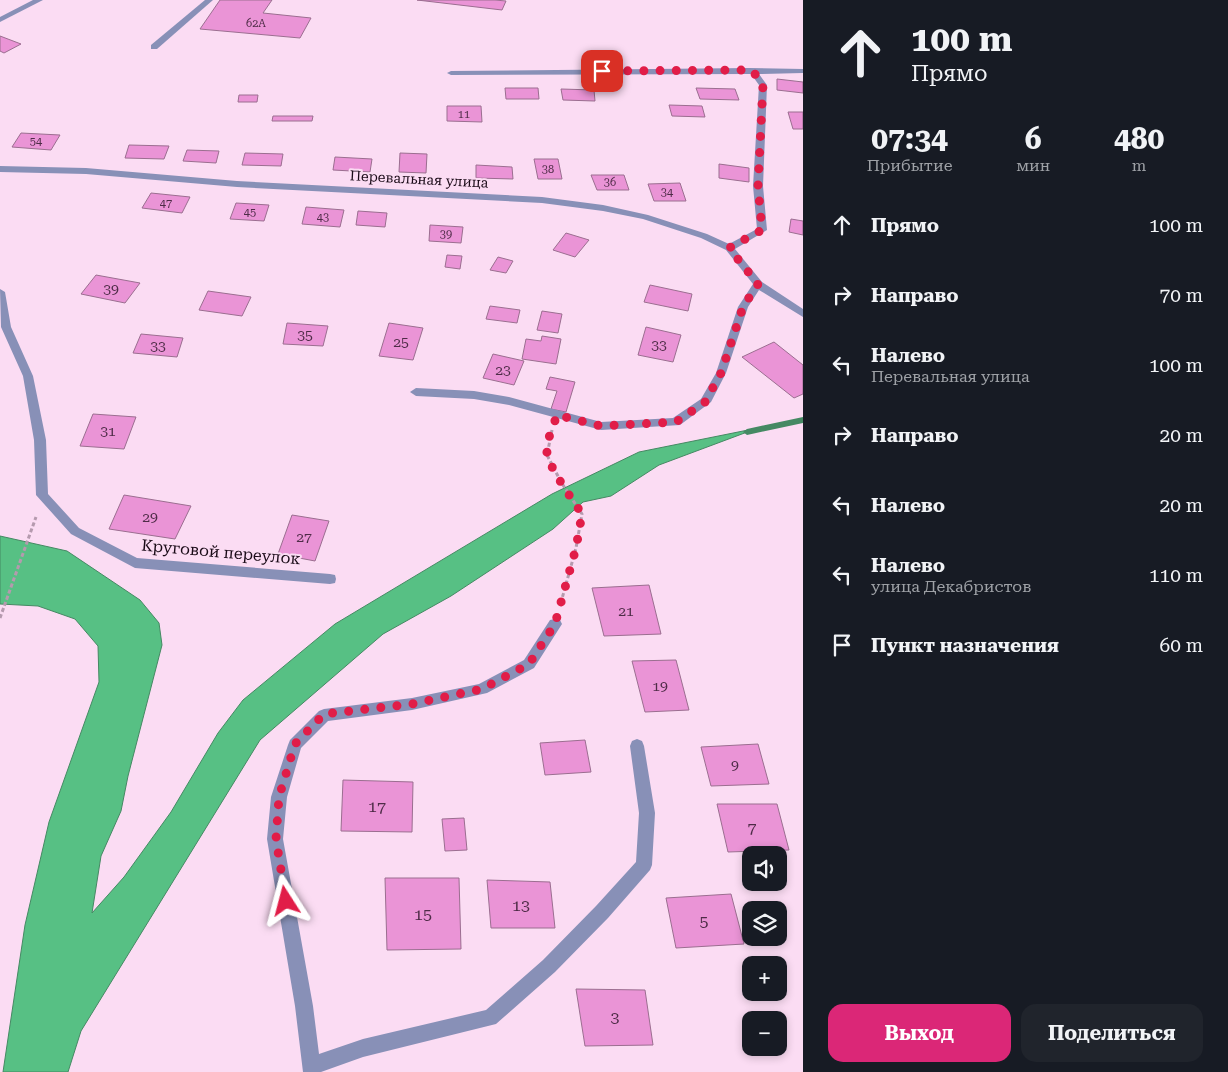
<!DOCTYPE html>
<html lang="ru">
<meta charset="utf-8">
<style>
body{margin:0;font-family:"Roboto Serif",serif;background:#20242c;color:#f1f3f6;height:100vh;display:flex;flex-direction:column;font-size:19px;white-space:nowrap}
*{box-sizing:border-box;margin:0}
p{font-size:16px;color:#9ea1a6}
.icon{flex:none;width:28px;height:28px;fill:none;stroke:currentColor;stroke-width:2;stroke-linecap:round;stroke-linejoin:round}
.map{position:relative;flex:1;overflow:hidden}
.side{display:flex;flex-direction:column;background:#171b24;width:425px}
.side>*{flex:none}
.top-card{background:#171b24;color:#f1f3f6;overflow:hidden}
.fabs{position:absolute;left:742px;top:846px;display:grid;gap:10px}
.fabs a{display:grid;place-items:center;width:45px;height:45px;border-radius:10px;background:#171b24;box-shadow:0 2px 8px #0003;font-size:25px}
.pin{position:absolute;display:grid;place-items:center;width:42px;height:42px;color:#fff;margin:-21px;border-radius:10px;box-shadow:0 2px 8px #0006}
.me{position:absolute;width:55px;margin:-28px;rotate:351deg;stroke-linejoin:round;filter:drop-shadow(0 0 4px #0008)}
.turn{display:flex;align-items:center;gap:18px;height:105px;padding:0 25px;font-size:22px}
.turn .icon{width:65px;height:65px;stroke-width:2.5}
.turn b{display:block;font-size:35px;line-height:42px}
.eta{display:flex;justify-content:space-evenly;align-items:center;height:85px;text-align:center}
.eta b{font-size:30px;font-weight:700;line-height:35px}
.cta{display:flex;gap:10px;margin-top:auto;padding:10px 25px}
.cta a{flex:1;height:58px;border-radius:15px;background:#db2777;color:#fff;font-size:20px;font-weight:700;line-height:58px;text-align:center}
.cta a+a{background:#20242c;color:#f1f3f6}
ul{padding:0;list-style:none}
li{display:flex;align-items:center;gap:15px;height:70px;padding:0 25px}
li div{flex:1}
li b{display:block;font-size:19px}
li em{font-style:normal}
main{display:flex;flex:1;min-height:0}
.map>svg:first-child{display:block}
.water{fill:#57c084;stroke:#458963}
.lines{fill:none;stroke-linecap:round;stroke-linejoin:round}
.stream{fill:#458963;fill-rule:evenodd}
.building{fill:#ea94d6;stroke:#9b6e90}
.path{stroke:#b59aae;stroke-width:3;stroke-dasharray:4 2.5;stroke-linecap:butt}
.minor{fill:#8890b7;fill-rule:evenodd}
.route{stroke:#e11d48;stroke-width:9;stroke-dasharray:0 16.2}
.labels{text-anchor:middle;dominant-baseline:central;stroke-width:4;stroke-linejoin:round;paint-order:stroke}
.far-number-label{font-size:11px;fill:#4e2c47}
.far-street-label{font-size:14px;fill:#1a0a17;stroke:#fbdcf3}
.number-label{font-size:14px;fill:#4e2c47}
.street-label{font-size:16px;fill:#1a0a17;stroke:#fbdcf3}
.near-number-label{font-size:16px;fill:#4e2c47}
</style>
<main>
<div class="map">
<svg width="803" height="1072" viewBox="0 0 803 1072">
<rect width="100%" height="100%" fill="#fbdcf3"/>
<polygon class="water" points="758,428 659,465 611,496 583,502 553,529 451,596 383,634 260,740 81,1031 68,1072 3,1072 25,925 49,822 99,682 98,646 75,619 38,606 0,604 0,536 67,551 140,600 159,623 162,645 128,776 121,811 101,856 92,913 124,877 171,812 218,733 243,700 335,624 552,494 639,452"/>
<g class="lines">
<polygon class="stream" points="803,417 803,423 747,435 743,432 747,429"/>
</g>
<g class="building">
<polygon points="220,0 272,0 263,13 311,18 300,38 200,29"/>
<polygon points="417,0 495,0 506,1 502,10"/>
<polygon points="0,36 21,44 4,53 0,51"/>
<polygon points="777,79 803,82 803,93 777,90"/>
<polygon points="505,88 538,88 539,99 506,99"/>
<polygon points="696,88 735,89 739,100 700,99"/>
<polygon points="561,89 594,90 595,101 563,100"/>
<polygon points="239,95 258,95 257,102 238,102"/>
<polygon points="669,105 702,106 705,117 672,116"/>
<polygon points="447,106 481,106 482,122 447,121"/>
<polygon points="788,112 803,112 803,129 793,129"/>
<polygon points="273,116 313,116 312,121 272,121"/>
<polygon points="21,133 60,135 51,150 12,147"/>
<polygon points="129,145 169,146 164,159 125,158"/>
<polygon points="187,150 219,151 216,163 183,161"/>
<polygon points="245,153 283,154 281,166 242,165"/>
<polygon points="400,153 427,154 426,173 399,172"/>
<polygon points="335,157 372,159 370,172 333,170"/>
<polygon points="534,159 558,159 562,179 538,179"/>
<polygon points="719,164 749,168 749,182 719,178"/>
<polygon points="476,165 512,167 513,179 476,178"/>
<polygon points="591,175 624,175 629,190 597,190"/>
<polygon points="680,183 686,201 654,201 648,184"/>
<polygon points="151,193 190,197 182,213 142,208"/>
<polygon points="236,203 269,205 264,221 230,219"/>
<polygon points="306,207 344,210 340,227 302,224"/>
<polygon points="358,211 387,213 385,227 356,225"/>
<polygon points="791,219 803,221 803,235 789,232"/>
<polygon points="430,225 463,227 461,243 429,241"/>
<polygon points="566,233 589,240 575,257 553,250"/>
<polygon points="447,255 462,256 460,269 445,267"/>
<polygon points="498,257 513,261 506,273 490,270"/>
<polygon points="96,275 140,283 125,303 81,294"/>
<polygon points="650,285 692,294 688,311 644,302"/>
<polygon points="208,291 251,297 242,316 199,310"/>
<polygon points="490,306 520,310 517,323 486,319"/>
<polygon points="542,311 562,314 558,333 537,330"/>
<polygon points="287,323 328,326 323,346 283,344"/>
<polygon points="389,323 423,328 413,360 379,356"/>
<polygon points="646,327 681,335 673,362 638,355"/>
<polygon points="141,334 183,338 177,357 133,353"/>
<polygon points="542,336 561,339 556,364 522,359 526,339 541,341"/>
<polygon points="774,342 803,365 803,394 794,398 742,357"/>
<polygon points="493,354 524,361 514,385 483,378"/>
<polygon points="550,377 575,382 566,412 551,409 557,391 546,389"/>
<polygon points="93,414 136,417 124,449 80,446"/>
<polygon points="124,495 191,506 175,539 109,529"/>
<polygon points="292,515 329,521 315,561 278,554"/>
<polygon points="649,585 661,634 604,636 592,588"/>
<polygon points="676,660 689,710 645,712 632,661"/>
<polygon points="585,740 591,772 545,775 540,743"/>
<polygon points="758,744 769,784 711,786 701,747"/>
<polygon points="343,780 413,782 412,832 341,831"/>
<polygon points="717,804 777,804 789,850 728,852"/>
<polygon points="464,818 467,850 445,851 442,819"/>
<polygon points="385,878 459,878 461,949 387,950"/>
<polygon points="487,880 550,882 555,928 491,928"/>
<polygon points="731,894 744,944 676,948 666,898"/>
<polygon points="576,989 645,990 653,1045 585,1046"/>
</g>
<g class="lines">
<g class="path">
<polyline points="552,430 547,455 561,482 582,514 576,548 560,606"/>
<polyline points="0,618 36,517"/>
</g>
<g class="minor">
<polygon points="33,0 43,0 0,22 0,17"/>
<polygon points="205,0 213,0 157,49 151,49 151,45"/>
<polygon points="749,68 803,69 803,73 759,74 767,85 763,186 767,230 735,249 762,282 803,309 803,317 759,290 748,307 726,373 711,402 680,425 601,430 509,405 474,399 416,396 410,392 416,388 474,391 509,397 601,422 673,418 701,399 716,373 738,307 753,284 726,250 701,238 643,219 603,211 542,203 237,187 86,174 0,172 0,166 86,168 237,181 542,197 603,205 648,215 707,234 729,244 757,229 753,186 759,85 751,74 451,75 447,73 451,71"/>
<polygon points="0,289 5,292 11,327 33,376 46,440 48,494 79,528 137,558 330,574 335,575 336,579 335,583 330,584 135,568 71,534 36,495 34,440 23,376 1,327"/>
<polygon points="555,619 560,620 562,624 534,668 487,693 412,710 328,721 301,748 287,797 283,839 313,1006 319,1054 363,1039 486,1010 543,960 596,906 636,862 639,813 630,746 632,741 637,739 642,741 644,746 655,813 652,865 650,870 608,918 555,972 496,1024 363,1057 321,1072 303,1072 295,1006 267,839 271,797 288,745 290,740 319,711 324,709 412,698 479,684 524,660 550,620"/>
</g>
</g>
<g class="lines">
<path class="route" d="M286,901l-10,-62 3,-42 16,-53 29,-30 88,-10 70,-15 47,-25 26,-40 21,-76 6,-34c-8,-12 -34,-48 -35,-61 -1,-12 6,-26 10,-38l44,11 75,-4 29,-20 16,-29 22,-66 15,-23 -29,-36 33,-18 -4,-44 5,-101 -11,-15 -150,1"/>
</g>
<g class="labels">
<g class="far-number-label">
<text x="256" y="23">62А</text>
<text x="464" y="114">11</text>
<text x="36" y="141">54</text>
<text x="548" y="169">38</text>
<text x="610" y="182">36</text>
<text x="667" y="192">34</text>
<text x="166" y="203">47</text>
<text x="250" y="212">45</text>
<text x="323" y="217">43</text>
<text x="446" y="234">39</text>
</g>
<g class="far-street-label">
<text transform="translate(419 179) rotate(3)">Перевальная улица</text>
</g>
<g class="number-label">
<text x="111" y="289">39</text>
<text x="305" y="335">35</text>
<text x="401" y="342">25</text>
<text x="659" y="345">33</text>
<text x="158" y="346">33</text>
<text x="503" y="370">23</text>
<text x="108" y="431">31</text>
<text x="150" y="517">29</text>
<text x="304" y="537">27</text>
<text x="626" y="611">21</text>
<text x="660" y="686">19</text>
<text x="735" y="765">9</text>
</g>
<g class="street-label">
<text transform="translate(221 552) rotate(5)">Круговой переулок</text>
</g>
<g class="near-number-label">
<text x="377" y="806">17</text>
<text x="752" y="827">7</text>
<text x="521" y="905">13</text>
<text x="423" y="914">15</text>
<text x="704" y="921">5</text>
<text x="615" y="1017">3</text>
</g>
</g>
</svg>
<div class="fabs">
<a><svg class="icon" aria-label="sound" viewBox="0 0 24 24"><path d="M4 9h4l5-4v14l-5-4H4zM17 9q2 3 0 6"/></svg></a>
<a><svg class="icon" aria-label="layers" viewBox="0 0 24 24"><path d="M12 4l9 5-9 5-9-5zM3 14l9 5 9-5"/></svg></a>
<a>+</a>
<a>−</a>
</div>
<div class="pin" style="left:602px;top:71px;background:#d93025"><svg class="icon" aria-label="arrive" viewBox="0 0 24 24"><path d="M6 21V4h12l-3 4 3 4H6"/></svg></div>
<svg class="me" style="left:286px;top:901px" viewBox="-20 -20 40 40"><path d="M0-17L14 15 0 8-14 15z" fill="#e11d48" stroke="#fff" stroke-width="4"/></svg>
</div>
<section class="side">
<div class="top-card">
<div class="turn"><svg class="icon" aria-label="ahead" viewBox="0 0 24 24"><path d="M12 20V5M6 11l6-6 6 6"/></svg><div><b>100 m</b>Прямо</div></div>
</div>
<div class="eta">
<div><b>07:34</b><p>Прибытие</p></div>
<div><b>6</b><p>мин</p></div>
<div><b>480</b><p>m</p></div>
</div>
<ul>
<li><svg class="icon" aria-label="ahead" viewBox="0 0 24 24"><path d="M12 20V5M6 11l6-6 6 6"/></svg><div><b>Прямо</b></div><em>100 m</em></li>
<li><svg class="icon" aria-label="right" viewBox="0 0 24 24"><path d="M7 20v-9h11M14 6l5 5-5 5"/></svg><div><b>Направо</b></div><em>70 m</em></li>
<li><svg class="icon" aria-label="left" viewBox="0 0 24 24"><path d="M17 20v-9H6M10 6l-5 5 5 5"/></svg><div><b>Налево</b><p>Перевальная улица</p></div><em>100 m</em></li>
<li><svg class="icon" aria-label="right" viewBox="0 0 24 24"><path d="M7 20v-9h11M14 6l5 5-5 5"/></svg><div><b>Направо</b></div><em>20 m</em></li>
<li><svg class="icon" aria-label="left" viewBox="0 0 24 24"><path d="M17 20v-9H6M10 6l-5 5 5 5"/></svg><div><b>Налево</b></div><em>20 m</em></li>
<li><svg class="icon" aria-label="left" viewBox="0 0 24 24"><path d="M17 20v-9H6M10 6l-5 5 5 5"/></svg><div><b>Налево</b><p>улица Декабристов</p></div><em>110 m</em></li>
<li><svg class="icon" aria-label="arrive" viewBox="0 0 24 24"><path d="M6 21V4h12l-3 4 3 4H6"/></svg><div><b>Пункт назначения</b></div><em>60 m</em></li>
</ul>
<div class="cta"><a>Выход</a><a>Поделиться</a></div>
</section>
</main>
